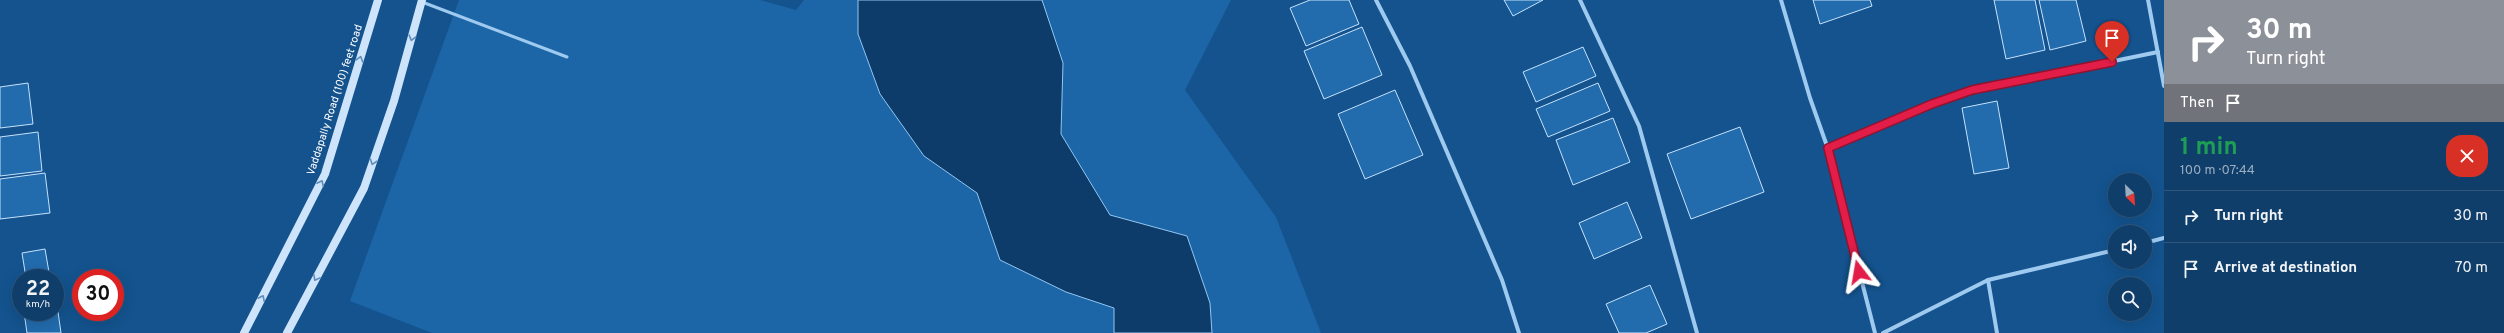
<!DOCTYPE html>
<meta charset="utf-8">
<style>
body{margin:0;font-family:Overpass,sans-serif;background:#1d4972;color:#f1f3f6;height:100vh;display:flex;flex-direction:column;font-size:15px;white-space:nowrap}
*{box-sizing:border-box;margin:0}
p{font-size:13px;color:#9baec1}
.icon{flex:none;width:22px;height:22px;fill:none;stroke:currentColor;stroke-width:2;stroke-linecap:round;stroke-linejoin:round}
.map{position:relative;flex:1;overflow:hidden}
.drawer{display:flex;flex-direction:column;background:#0f3e6a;width:340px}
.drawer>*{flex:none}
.top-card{background:#8c9099;color:#fff;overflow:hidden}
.needle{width:26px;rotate:155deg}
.buttons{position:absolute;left:2108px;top:173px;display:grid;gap:8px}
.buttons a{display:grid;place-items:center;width:44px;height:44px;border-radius:50%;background:#0f3e6a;box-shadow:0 4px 16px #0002,0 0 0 1px #2f577e;font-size:20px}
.speed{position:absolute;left:12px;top:269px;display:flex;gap:8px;font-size:20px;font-weight:700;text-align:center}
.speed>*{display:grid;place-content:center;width:52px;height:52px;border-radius:50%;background:#0f3e6a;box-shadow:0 4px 16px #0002,0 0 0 1px #2f577e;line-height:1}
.speed small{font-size:10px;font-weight:400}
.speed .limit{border:6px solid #d22;background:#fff;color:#111}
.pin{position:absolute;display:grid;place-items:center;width:34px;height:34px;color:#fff;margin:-41px -17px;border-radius:50% 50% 50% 0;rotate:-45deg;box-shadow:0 0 4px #0007}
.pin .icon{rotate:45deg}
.me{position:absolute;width:44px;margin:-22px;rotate:346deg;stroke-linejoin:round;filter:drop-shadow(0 0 3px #0008)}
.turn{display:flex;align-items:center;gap:14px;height:84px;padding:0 16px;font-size:18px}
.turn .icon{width:52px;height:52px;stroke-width:2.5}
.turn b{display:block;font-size:28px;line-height:34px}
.then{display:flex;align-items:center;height:38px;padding:0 16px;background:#0003;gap:8px;font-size:15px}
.round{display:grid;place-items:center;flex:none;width:42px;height:42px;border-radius:16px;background:#1d4972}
.headline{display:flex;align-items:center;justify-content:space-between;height:68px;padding:0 16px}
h1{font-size:24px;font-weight:700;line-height:30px;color:#1e9e55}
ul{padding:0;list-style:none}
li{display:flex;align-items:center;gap:12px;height:52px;padding:0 16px;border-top:1px solid #2f577e}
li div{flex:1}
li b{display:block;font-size:15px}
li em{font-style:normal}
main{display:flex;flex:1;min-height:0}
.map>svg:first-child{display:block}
.green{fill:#1c66a8}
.water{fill:#0d3c6a;stroke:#91c6f3}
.building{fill:#226bad;stroke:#c5e2fc}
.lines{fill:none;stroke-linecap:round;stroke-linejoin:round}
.service{stroke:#9fcaf0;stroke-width:3}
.minor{stroke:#9fcaf0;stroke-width:4}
.secondary{stroke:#cde4fb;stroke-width:8}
.oneway{stroke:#5e8dba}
.route-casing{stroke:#92132f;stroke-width:10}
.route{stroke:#e11d48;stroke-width:7}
.labels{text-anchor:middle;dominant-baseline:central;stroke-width:4;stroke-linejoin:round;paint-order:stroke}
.street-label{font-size:11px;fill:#fff;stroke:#14538e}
</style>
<main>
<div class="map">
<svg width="2164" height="333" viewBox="0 0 2164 333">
<rect width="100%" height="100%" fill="#14538e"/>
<polygon class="green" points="459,0 760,0 796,10 804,0 1231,0 1185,90 1276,217 1321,333 432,333 350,301"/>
<polygon class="water" points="858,0 1042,0 1063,63 1061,134 1110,215 1187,236 1210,303 1212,333 1114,333 1114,308 1066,292 1000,260 977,193 924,156 880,94 858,34"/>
<g class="building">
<polygon points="1310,0 1349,0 1359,24 1306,46 1290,8"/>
<polygon points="1504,0 1543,0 1513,16"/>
<polygon points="1813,0 1870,0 1872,6 1820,24"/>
<polygon points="1994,0 2035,0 2045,50 2006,59"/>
<polygon points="2039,0 2076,0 2086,41 2050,50"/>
<polygon points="1362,27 1382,75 1324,99 1304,51"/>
<polygon points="1583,47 1596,76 1536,102 1523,72"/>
<polygon points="28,83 33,124 0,128 0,87"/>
<polygon points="1598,83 1610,111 1548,137 1536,109"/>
<polygon points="1395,90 1423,155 1365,179 1338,114"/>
<polygon points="1997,101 2009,168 1974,174 1962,108"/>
<polygon points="1613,118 1630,162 1573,185 1556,140"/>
<polygon points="1740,127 1764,192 1691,219 1667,154"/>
<polygon points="38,132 42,171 0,176 0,137"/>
<polygon points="45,173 50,213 0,219 0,179"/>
<polygon points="1627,202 1642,238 1594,259 1579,223"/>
<polygon points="45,249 50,278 26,278 22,253"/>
<polygon points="1650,285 1667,324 1646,333 1619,333 1606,304"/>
<polygon points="55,291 61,333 27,333 24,312 55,312"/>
</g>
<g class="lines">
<polyline class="service" points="422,2 567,57"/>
<g class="minor">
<polyline points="1376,0 1410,66 1502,280 1519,333"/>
<polyline points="1580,0 1639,126 1697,333"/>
<polyline points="1781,0 1810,98 1828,149 1875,333"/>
<polyline points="2148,0 2164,86"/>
<polyline points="1828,149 1931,104 1972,90 2158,52"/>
<polyline points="2145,243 2164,238"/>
<polyline points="1988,280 2115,250"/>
<polyline points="1883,333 1988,280 1997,333"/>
</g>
<g class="secondary">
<polyline points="244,333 325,174 378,0"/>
<polyline points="287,333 364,188 394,101 422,0"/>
</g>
</g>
<defs><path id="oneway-chevron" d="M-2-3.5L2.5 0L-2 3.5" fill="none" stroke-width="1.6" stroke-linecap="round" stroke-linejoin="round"/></defs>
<g class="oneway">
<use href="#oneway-chevron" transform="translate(412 38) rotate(105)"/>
<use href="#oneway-chevron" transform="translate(360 59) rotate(-73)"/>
<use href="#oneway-chevron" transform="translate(373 162) rotate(109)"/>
<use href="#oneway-chevron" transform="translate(321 183) rotate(-63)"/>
<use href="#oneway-chevron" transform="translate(316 278) rotate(118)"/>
<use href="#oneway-chevron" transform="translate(262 298) rotate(-63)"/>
</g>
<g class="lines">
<g class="route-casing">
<polyline id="route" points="1859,272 1828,148 1932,104 1972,90 2112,62"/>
</g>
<use href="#route" class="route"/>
</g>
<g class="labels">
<g class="street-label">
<text transform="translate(335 100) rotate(-72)">Vaddapally Road (100) feet road</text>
</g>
</g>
</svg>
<div class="buttons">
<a><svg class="needle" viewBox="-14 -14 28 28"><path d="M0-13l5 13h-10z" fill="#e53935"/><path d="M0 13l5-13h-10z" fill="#9baec1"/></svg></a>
<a><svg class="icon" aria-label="sound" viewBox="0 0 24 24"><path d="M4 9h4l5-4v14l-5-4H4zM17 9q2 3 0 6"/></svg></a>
<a><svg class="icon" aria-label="search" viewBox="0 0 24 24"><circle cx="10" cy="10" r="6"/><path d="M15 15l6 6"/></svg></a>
</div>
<div class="speed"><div>22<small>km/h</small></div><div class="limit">30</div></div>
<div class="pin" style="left:2112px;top:62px;background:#d93025"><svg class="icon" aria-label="arrive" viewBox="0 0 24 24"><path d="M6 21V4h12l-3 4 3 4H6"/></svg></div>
<svg class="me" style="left:1859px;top:272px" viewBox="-20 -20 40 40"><path d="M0-17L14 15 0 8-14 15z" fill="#e11d48" stroke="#fff" stroke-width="4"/></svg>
</div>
<section class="drawer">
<div class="top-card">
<div class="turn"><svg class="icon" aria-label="right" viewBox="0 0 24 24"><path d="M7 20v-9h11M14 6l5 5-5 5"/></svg><div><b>30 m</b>Turn right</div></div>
<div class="then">Then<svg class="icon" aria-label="arrive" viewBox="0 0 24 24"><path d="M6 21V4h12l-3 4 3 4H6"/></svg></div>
</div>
<div class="headline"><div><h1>1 min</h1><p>100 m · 07:44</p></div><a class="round" style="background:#d93025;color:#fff"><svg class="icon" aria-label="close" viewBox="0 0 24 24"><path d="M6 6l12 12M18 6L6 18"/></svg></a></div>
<ul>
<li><svg class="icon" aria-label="right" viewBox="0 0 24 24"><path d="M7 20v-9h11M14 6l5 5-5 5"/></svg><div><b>Turn right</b></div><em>30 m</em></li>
<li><svg class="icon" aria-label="arrive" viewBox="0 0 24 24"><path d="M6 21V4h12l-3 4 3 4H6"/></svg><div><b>Arrive at destination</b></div><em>70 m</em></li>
</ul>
</section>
</main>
